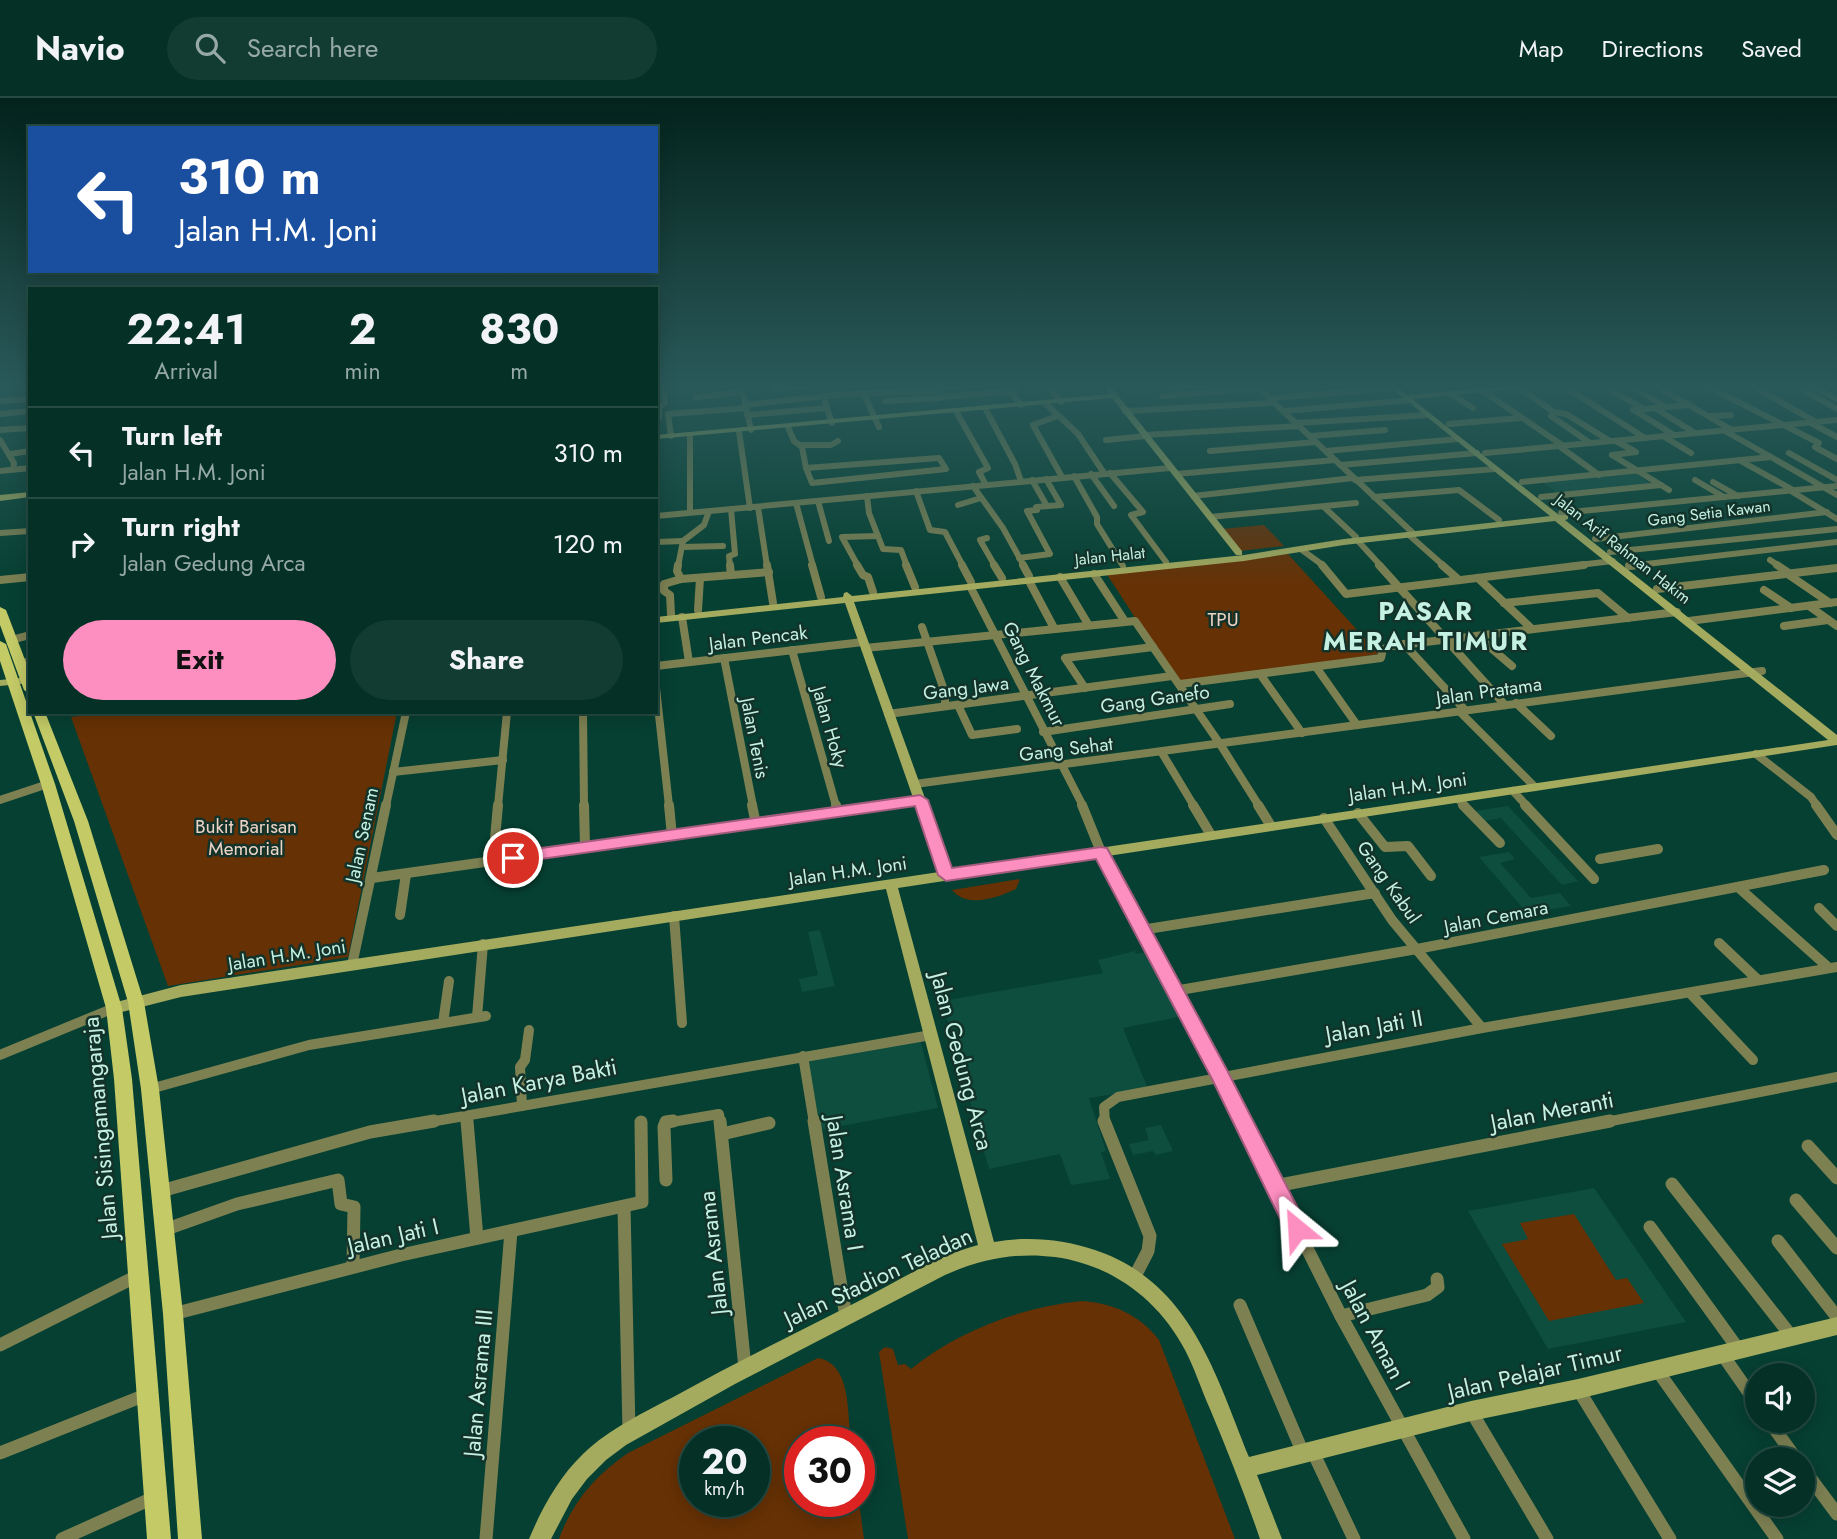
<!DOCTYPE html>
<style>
body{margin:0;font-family:Jost,sans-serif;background:#123c32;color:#f1f3f6;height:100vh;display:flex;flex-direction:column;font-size:26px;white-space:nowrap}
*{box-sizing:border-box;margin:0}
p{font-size:23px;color:#97a9a7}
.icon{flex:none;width:38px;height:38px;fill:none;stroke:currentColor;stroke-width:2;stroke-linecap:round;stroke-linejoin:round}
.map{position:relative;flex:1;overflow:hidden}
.side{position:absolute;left:28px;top:189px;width:630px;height:427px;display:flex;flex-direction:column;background:#043026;border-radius:0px;box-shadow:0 4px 18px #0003,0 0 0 2px #254b43}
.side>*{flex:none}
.hud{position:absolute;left:28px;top:28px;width:630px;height:147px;border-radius:0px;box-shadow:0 4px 18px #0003,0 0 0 2px #254b43;background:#1a4fa0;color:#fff;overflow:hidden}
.fabs{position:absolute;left:1745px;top:1265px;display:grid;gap:14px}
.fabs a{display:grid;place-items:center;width:70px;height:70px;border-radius:50%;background:#043026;box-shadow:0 4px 18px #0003,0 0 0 2px #254b43;font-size:35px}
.speed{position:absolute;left:679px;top:1328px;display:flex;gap:14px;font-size:35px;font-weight:700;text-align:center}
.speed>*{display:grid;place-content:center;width:91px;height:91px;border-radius:50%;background:#043026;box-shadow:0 4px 18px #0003,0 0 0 2px #254b43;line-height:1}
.speed small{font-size:18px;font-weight:400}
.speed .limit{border:10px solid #d22;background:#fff;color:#111}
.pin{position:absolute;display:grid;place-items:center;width:60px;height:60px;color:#fff;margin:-30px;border:4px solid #fff;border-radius:50%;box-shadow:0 2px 7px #0007}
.me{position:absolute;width:77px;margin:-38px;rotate:333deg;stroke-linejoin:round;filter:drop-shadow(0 0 5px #0008)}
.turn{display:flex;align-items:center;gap:24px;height:147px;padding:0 35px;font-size:32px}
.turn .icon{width:91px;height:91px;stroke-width:2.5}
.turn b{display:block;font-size:49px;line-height:60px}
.eta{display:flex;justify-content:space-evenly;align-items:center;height:119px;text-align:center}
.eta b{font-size:42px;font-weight:700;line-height:49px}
.action{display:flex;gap:14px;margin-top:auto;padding:14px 35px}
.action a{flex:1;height:80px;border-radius:42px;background:#fd8ec0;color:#111;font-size:28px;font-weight:700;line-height:80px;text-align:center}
.action a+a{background:#123c32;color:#f1f3f6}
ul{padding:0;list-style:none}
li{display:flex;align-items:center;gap:21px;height:91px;padding:0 35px;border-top:2px solid #254b43}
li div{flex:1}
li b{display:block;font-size:26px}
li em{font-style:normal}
header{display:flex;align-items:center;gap:42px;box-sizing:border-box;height:98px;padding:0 35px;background:#043026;border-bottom:2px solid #254b43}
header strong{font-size:33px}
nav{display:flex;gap:38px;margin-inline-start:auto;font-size:24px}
.search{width:490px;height:63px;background:#123c32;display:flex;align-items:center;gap:18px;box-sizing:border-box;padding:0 24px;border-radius:38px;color:#97a9a7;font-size:26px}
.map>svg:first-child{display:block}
.built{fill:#0e4e3f}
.green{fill:#663105;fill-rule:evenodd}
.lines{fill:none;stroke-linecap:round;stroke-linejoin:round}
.street-far3{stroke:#7d8152;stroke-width:6}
.street-far2{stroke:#7d8152;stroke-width:8}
.street-far1{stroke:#7d8152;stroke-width:10}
.street{stroke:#7d8152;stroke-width:13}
.secondary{fill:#a4aa5e;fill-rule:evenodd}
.primary{fill:#c3ca66;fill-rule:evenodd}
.route{fill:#fd8ec0;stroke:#a45c7d;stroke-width:2}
.labels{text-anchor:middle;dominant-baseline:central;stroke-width:5;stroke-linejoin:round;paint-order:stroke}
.far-street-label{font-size:16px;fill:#c4f1e2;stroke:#133229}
.park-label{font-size:19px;fill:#eed4c5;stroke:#133229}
.street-label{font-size:19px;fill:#c4f1e2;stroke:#133229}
.near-street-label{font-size:23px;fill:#c4f1e2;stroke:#133229}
.district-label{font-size:26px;font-weight:bold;letter-spacing:2px;fill:#c4f1e2;stroke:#133229}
</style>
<header>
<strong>Navio</strong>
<div class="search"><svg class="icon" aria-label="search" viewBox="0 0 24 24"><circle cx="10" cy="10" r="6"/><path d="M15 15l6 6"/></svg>Search here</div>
<nav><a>Map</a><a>Directions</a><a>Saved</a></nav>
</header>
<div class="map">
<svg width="1837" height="1441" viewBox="0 0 1837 1441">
<rect width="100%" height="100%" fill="#064032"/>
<g class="built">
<polygon points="1634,374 1653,387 1558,396 1541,383"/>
<polygon points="1508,708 1578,783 1562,787 1501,720 1484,723 1475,713"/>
<polygon points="1509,754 1515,761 1500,765 1531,800 1560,795 1571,808 1527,815 1479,759"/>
<polygon points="820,832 835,888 802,894 799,881 818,877 808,834"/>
<polygon points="1135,853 1136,856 1147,854 1179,919 1123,930 1148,991 1089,1000 1106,1053 1101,1054 1110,1081 1071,1087 1060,1056 989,1071 942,903 1103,875 1098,862"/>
<polygon points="920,941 938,1010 819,1032 807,961"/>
<polygon points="1161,1027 1173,1053 1156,1057 1153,1053 1133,1057 1129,1046 1149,1042 1145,1030"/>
<polygon points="1594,1090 1686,1224 1548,1251 1468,1113"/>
</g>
<g class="green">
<polygon points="1264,427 1284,448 1240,453 1221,431"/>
<polygon points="1288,456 1379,556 1186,584 1175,581 1106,475"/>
<polygon points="113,614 397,614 348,859 168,888 71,619"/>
<path d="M1020,781l-4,10c-17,8 -49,20 -64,1z"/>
<polygon points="1574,1116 1616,1182 1627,1180 1644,1205 1549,1223 1502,1146 1528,1141 1520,1125"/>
<path d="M1082,1203c31,2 58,14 77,39l76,199h-327l-29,-187 6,-5 8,2 5,16 7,-1 6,5c47,-38 110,-62 171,-68z"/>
<path d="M818,1260c34,6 29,56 33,84h-51v60h59l5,37h-305c13,-37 37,-64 69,-86zM754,1344v60h-59v-60z"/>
</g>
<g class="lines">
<g class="street-far3">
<polyline points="741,285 751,332"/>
<polyline points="1003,285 1021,307"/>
<polyline points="1046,285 1061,304"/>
<polyline points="1253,285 1414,436"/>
<polyline points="1471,285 1562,347"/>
<polyline points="1512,285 1554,314 1566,316 1610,343"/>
<polyline points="1559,285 1645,340"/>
<polyline points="1598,285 1644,311"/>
<polyline points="1626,285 1666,309"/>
<polyline points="1651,285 1732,332"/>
<polyline points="1701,285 1819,345 1815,349 1837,361"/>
<polyline points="1747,285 1816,324"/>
<polyline points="1791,285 1837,311"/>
<polyline points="1807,285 1837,301"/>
<polyline points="933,290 982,286"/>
<polyline points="1168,290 1221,285"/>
<polyline points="773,291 835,285"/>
<polyline points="864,296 879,329"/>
<polyline points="1451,296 1473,310"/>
<polyline points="1162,298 1258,290"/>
<polyline points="696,299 742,294"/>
<polyline points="940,299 1015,293 1016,289"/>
<polyline points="1269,300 1394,290"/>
<polyline points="0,303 30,301"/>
<polyline points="885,303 940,300"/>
<polyline points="825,304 832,325"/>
<polyline points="1045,305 1078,336 1104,375"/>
<polyline points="745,307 843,296 935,293"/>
<polyline points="985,310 1015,366 1021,383"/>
<polyline points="1655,310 1695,335"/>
<polyline points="1633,312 1689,307"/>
<polyline points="1634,312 1674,337"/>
<polyline points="956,313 988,370 979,374 986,387"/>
<polyline points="1125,313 1274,305"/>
<polyline points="1283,313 1411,302"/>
<polyline points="0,316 30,313"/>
<polyline points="747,317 826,310"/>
<polyline points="1551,318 1590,345"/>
<polyline points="1710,318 1731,317"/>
<polyline points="659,319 659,309 665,305 663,285"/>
<polyline points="1055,319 1033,327 1062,379"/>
<polyline points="1296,325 1428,317"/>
<polyline points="1811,325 1837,339"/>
<polyline points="1449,326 1521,320"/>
<polyline points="788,329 794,343 802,349 806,370"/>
<polyline points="0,332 30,330"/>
<polyline points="739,333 750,410"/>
<polyline points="1725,333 1771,359"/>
<polyline points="690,337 690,414"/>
<polyline points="1144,337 1299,328"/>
<polyline points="671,338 668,316 746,310"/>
<polyline points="1310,338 1385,332"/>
<polyline points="1663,338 1691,355"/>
<polyline points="0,342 14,365 13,371"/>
<polyline points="1106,342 1145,338"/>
<polyline points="801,347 831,347 838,343"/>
<polyline points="1559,348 1599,377"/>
<polyline points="1210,353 1316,344"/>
<polyline points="1326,353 1458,341"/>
<polyline points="1485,355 1837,322"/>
<polyline points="1789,355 1837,382"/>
<polyline points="10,356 30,353"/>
<polyline points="1612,357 1669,392"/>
<polyline points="1612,357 1636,354 1616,343"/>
<polygon points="939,360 946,371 812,385 806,370"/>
<polyline points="1739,362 1795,393"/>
<polyline points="1340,367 1477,355"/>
<polyline points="0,373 30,370"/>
<polyline points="1110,375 1143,414 1131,417 1166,464"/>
<polyline points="1091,376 1114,408"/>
<polyline points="1176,376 1335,362"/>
<polyline points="1074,378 1097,419 1097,426 1123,468"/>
<polyline points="1032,382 1047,408"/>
<polyline points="1355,382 1495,371"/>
<polyline points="1695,382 1724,399"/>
<polyline points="1522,384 1771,359 1837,397"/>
<polyline points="1713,384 1738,398"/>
<polyline points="973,388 1003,430 1024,468"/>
<polyline points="916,393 930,432 945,434 963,468"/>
<polyline points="1791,393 1837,421"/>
<polyline points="867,398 869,415 883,451 901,452 907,468"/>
<polyline points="1193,398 1353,380"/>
<polyline points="1374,399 1459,392 1499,422"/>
<polyline points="1541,399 1661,387"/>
<polyline points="818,403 829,443"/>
<polyline points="796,405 813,468"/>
<polyline points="958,407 981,400"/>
<polyline points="758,409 767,468"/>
<polyline points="1324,409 1356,439"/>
<polyline points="1561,415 1837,388"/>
<polyline points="656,418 1170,370"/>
<polyline points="1210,419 1356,405"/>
<polyline points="0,435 30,433"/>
<polyline points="1409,437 1444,468"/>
<polyline points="987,440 980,442 995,468"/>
<polyline points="1595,441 1827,414"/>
<polyline points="1358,443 1381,468"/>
<polyline points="656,444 683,443"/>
<polyline points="682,449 723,448"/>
<polyline points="1302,452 1324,468"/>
<polyline points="1610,454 1837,431"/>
<polyline points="1019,460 1050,456 1027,413 1037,412 1036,409 1061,407 1046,381"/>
<polyline points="1770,462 1779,468"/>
<polyline points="678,468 683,443 704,427 709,413"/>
<polyline points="730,468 729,458 735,456 731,411"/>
<polyline points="858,468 842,439 878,438"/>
<polyline points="1570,468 1613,463"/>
<polyline points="1629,468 1837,444"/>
</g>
<g class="street-far2">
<polyline points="678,467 677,473 681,481"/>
<polyline points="730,467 731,477"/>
<polyline points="767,467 773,505"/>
<polyline points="812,467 821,499"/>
<polyline points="857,467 863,477 868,479 873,494"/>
<polyline points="906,467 915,489"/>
<polyline points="962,467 971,484"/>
<polyline points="994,467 1002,480"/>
<polyline points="1023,467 1029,478"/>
<polyline points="1322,467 1346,496 1584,467"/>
<polyline points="1379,467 1505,607"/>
<polyline points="1442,467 1459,482"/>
<polyline points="1777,467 1792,477"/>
<polyline points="1629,468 1642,467"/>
<polyline points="1094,476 1124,522"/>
<polyline points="1789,477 1830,505"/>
<polyline points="1060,479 1088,526"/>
<polyline points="1478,480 1532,531"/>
<polyline points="0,482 30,479"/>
<polyline points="1029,483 1054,530"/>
<polyline points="971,490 1083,708"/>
<polyline points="1657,491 1837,470"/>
<polyline points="1764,492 1791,510"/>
<polyline points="1504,505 1598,495 1628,520"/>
<polyline points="1809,508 1837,528"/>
<polyline points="698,512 700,480"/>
<polyline points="671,516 670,497 664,493 664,486 681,481 769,474"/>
<polyline points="682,519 689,564"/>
<polyline points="1689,523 1837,504"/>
<polyline points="1784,528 1828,522"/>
<polyline points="922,529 945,595 945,608"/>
<polyline points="1477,538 1512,568"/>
<polyline points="11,542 30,537"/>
<polyline points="1404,546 1465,612"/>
<polyline points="865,550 1135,523 1220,646 1259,708"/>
<polyline points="792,552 836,708"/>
<polyline points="724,560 753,708"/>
<polyline points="20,566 30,563"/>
<polyline points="656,568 863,544"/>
<polyline points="1316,569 1357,627"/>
<polyline points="1260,576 1302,635"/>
<polyline points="1180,586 1381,560 1383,551 1392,548 1677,514"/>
<polyline points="656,590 669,708"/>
<polyline points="1085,590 1065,560 1153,549"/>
<polyline points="1516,605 1551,638"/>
<polyline points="958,607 972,637 1017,631"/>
<polyline points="1459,613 1535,689"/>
<polyline points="583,614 584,708"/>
<polyline points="888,616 1172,578"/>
<polyline points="1043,634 1230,606"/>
<polyline points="1162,655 1194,708"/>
<polyline points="1756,656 1811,699 1817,708"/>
<polyline points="393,674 503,662"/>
<polyline points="915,686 1762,573"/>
<polyline points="1513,693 1527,708"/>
<polyline points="1458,701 1465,708"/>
<polyline points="0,702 48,686"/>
<polyline points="386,708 406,614"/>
<polyline points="498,708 507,614"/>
<polyline points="876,708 920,702"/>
</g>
<g class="street-far1">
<polyline points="584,707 585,749"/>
<polyline points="669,707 672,738"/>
<polyline points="752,707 756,726"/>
<polyline points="836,707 838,714"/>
<polyline points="1082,707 1101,754 1244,1025"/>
<polyline points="1193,707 1211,737"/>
<polyline points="1258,707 1271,728"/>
<polyline points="1463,707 1500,745"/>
<polyline points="1525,707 1594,781"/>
<polyline points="1816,707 1837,737"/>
<polyline points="1358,715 1385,749 1408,748 1431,778"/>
<polyline points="1324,720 1392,822 1482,930"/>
<polyline points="1600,761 1658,751"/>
<polyline points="493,763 498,707"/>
<polyline points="372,780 888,707"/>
<polyline points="1738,789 1829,870"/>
<polyline points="1819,810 1837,828"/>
<polyline points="400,817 406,776"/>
<polyline points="674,818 682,925"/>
<polyline points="1141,832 1375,795"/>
<polyline points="1719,845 1758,882"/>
<polyline points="352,867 386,707"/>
<polyline points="1174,893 1417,851 1824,772"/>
<polyline points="1690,895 1753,962"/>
<polyline points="477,919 483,846"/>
<polyline points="443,925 449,883"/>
<polyline points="0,957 114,910"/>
<polyline points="803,958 814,1025"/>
<polyline points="150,991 309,947 486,918"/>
<polyline points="522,1008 520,969 525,962 529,932"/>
<polyline points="467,1019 467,1025"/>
<polyline points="424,1025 931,937"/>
<polyline points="666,1025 719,1016 720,1025"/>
<polyline points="1105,1025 1104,1009 1118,999 1482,930 1837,869"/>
<polyline points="1601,1025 1837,979"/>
</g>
<g class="street">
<polyline points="467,1023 477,1140"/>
<polyline points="720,1023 745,1270"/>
<polyline points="814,1023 846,1219"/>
<polyline points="1104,1023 1150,1138 1148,1153 1134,1180"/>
<polyline points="1243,1023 1341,1218 1464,1441"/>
<polyline points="722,1036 769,1025"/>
<polyline points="1808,1048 1837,1080"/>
<polyline points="666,1082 664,1029 666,1024 673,1023"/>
<polyline points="1672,1086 1792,1239"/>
<polyline points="1275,1088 1610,1023"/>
<polyline points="161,1093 370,1034 434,1023"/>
<polyline points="1796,1102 1837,1150"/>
<polyline points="624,1109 629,1333"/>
<polyline points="1650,1129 1739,1252"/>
<polyline points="164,1132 237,1106 338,1082 341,1106 354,1109 353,1169"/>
<polyline points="1778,1143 1837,1219"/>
<polyline points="1240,1207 1303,1355"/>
<polyline points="173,1216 401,1157 642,1104 641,1024"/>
<polyline points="1341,1218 1427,1197 1438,1189 1437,1181"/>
<polyline points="0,1247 137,1178"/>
<polyline points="1722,1256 1757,1306"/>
<polyline points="1657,1272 1777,1441"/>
<polyline points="1578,1291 1670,1441"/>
<polyline points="1471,1313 1547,1441"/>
<polyline points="1769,1323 1797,1362"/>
<polyline points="1313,1354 1354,1441"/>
<polyline points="0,1355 148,1296"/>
<polyline points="1802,1369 1837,1416"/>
<polyline points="62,1441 153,1400"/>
<polyline points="486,1441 511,1133"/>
</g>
<g class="secondary">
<polygon points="1101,285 1108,285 1242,453 1242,457 1236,457 1112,300 656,341 656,337 1109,296"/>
<path d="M1385,285h8l14,12 137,-12h32l-164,16 147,116h9v4l-3,1 272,215v10l-939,143 96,354c34,-6 68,-3 101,8 95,32 120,123 154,207l222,-56 107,-22 259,-62v18l-259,64 -107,22 -214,54 25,64h-22c-15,-44 -32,-87 -50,-130 -9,-20 -15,-40 -25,-59 -27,-51 -73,-85 -130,-93 -39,-5 -74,2 -110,18l-210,109 -109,61 -20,15 -19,19 -15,20 -21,40h-22c13,-31 30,-62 54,-85 27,-26 62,-42 94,-59 58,-32 117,-61 176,-91 41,-20 80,-47 125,-59l-92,-356 -705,108 -67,17 -5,-2 -2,-4 2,-4 72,-19 758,-113 -94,-269 -189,20v-6l187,-20 1,-4 3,-1 5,4 392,-41 100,-16 206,-23zM1555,423l273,219 -877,130 -97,-268 390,-41 100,-16z"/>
<polygon points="30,394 30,399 0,403 0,397"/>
<polygon points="30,579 30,585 0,588 0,582"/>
</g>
<g class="primary">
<polygon points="0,509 6,512 30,575 30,596 24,592 0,527"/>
<polygon points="0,543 6,546 55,686 122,910 132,981 171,1441 147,1441 114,981 106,910 41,686 0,563"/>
<polygon points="33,614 45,614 88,723 144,904 159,991 183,1216 202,1441 178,1441 163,1216 141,991 128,904 74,723"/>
</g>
</g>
<linearGradient id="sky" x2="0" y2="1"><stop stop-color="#03231c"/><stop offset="0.59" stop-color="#2a595a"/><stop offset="1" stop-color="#2a595a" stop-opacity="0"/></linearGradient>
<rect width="1837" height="487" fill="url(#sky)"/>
<polygon class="route" points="920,697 928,702 952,770 1101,749 1107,750 1227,972 1305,1124 1308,1131 1305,1139 1297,1142 1289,1139 1213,983 1096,761 946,783 938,777 915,708 513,765 505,760 513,754"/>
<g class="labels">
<g class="far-street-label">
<text transform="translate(1709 415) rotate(-7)">Gang Setia Kawan</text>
<text transform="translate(1623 451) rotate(38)">Jalan Arif Rahman Hakim</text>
<text transform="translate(1110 458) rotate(-6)">Jalan Halat</text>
</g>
<g class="park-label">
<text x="1223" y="521">TPU</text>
<text x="246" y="728">Bukit Barisan<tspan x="246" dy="22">Memorial</tspan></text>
</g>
<g class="street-label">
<text transform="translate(758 540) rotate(-7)">Jalan Pencak</text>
<text transform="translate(1034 576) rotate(63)">Gang Makmur</text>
<text transform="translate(966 590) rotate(-7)">Gang Jawa</text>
<text transform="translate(1489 593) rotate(-8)">Jalan Pratama</text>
<text transform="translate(1155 601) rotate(-8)">Gang Ganefo</text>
<text transform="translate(830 629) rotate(74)">Jalan Hoky</text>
<text transform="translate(755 640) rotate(79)">Jalan Tenis</text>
<text transform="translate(1066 651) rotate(-7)">Gang Sehat</text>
<text transform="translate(1408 689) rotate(-8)">Jalan H.M. Joni</text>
<text transform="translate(362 737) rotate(-78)">Jalan Senam</text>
<text transform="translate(848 773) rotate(-8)">Jalan H.M. Joni</text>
<text transform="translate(1389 784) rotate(55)">Gang Kabul</text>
<text transform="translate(1496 819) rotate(-11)">Jalan Cemara</text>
<text transform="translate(287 857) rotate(-9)">Jalan H.M. Joni</text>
</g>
<g class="near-street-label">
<text transform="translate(1374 928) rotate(-10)">Jalan Jati II</text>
<text transform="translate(962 963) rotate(75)">Jalan Gedung Arca</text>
<text transform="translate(539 983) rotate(-11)">Jalan Karya Bakti</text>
<text transform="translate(1552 1013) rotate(-11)">Jalan Meranti</text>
<text transform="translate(100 1030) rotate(-95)">Jalan Sisingamangaraja</text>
<text transform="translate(845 1085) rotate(81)">Jalan Asrama I</text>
<text transform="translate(393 1138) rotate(-13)">Jalan Jati I</text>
<text transform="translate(713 1155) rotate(-96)">Jalan Asrama</text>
<text transform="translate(878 1179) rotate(-25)">Jalan Stadion Teladan</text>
<text transform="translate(1376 1237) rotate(62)">Jalan Aman I</text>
<text transform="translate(1535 1274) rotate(-13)">Jalan Pelajar Timur</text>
<text transform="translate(478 1285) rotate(-85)">Jalan Asrama III</text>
</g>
<g class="district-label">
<text x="1426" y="513">PASAR<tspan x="1426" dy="30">MERAH TIMUR</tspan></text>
</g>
</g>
</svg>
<div class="fabs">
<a><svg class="icon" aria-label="sound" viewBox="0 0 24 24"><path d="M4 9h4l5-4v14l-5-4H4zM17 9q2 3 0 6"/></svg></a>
<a><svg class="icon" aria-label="layers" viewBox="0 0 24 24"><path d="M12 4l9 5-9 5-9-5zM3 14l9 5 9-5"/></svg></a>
</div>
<div class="speed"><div>20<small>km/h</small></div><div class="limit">30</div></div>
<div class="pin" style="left:513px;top:760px;background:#d93025"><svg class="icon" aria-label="arrive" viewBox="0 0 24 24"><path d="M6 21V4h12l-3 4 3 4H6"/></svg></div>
<svg class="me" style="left:1297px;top:1131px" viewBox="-20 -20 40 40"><path d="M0-17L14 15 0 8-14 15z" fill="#fd8ec0" stroke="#fff" stroke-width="4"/></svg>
<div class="hud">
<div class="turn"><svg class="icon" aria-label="left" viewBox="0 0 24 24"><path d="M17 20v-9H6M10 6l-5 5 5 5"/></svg><div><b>310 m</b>Jalan H.M. Joni</div></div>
</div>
<section class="side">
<div class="eta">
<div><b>22:41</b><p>Arrival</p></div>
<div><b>2</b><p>min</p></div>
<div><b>830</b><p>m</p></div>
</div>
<ul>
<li><svg class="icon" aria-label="left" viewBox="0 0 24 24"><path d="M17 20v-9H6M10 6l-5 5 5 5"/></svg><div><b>Turn left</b><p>Jalan H.M. Joni</p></div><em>310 m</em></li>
<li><svg class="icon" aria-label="right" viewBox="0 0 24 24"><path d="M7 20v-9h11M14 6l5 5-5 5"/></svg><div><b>Turn right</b><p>Jalan Gedung Arca</p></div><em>120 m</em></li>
</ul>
<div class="action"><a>Exit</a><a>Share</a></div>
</section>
</div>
